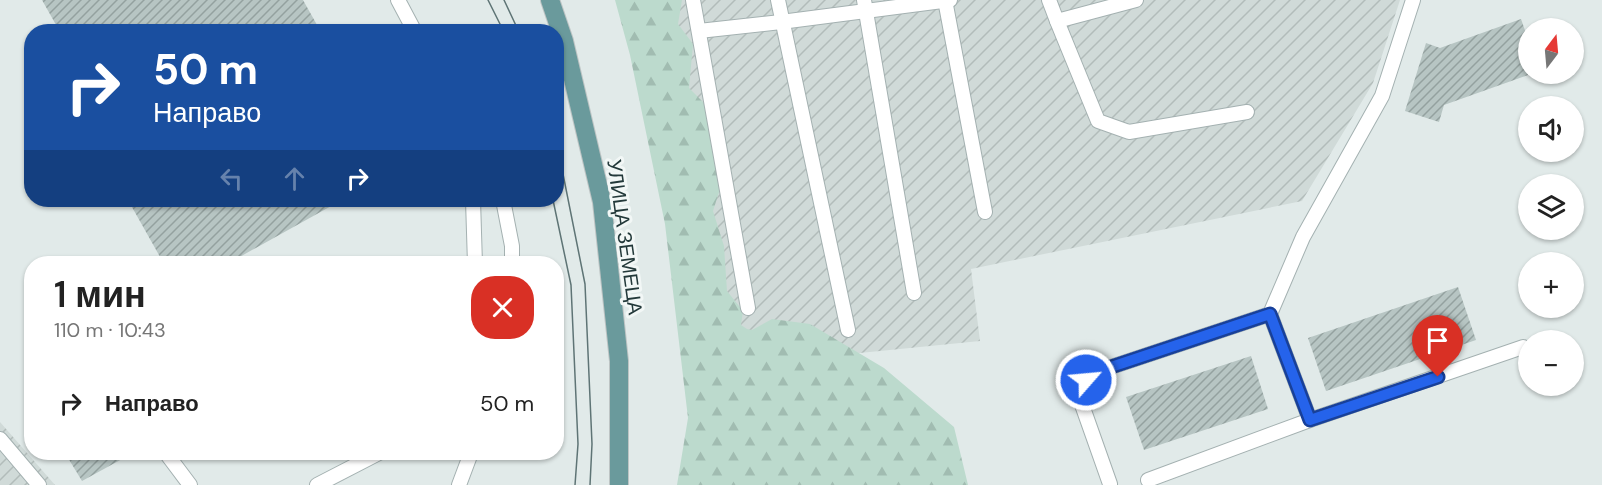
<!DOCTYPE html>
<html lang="ru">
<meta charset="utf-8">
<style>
body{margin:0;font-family:"DM Sans",sans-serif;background:#f6f6f6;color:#222;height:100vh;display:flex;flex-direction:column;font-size:22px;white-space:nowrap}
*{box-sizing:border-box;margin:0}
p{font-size:20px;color:#767676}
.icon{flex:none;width:33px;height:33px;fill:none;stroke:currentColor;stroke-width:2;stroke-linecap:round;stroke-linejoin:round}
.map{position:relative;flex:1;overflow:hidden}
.details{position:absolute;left:24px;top:256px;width:540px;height:204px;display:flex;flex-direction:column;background:#fff;border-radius:24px;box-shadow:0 2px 4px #0004}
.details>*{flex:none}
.banner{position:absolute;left:24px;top:24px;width:540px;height:183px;border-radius:24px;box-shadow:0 2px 4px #0004;background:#1a4fa0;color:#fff;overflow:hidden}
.needle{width:39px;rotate:16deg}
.tools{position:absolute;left:1518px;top:18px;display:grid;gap:12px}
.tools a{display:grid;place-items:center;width:66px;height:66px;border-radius:50%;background:#fff;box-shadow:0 2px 4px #0004;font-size:30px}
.pin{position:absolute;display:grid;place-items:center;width:51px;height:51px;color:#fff;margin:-62px -26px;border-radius:50% 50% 50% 0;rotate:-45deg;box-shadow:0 0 6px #0007}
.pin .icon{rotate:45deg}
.me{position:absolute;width:66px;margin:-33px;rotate:63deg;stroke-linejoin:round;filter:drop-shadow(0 0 4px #0008)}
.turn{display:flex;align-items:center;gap:21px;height:126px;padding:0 30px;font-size:27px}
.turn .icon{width:78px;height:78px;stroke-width:2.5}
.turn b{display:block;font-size:42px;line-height:51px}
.lanes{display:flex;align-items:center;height:57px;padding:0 30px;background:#0003;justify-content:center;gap:30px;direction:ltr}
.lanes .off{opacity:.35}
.round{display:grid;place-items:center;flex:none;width:63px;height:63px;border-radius:24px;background:#f6f6f6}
.headline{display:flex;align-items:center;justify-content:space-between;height:102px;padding:0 30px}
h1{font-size:36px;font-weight:600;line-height:45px}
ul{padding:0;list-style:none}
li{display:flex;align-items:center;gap:18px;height:90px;padding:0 30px}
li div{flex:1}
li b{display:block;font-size:22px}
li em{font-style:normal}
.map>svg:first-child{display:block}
.industrial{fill:url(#industrial-furrows)}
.forest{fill:url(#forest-firs)}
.building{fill:url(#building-hatch)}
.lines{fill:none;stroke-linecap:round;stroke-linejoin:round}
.lane-casing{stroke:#a4b1b1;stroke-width:16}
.primary-casing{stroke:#bdc4c4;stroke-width:20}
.lane{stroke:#fff;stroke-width:14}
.primary{stroke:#6a9a9c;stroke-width:18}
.tram{stroke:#5e7475;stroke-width:1.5}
.route-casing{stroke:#184099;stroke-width:15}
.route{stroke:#2563eb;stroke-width:10}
.labels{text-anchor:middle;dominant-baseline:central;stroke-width:6;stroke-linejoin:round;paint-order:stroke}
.street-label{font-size:20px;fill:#23393a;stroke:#f2f7f6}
</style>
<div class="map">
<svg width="1602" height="485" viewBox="0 0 1602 485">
<defs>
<pattern id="industrial-furrows" width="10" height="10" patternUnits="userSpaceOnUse" patternTransform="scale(1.5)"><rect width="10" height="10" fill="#d0dad8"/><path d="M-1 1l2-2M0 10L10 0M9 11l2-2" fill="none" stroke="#b2bcba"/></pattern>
<pattern id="forest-firs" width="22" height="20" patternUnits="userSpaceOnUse" patternTransform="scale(1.5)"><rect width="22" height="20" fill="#bcdacd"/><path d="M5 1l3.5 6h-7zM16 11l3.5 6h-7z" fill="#a1bcb1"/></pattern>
<pattern id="building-hatch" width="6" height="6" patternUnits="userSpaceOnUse" patternTransform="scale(1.5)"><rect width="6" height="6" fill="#b7c5c3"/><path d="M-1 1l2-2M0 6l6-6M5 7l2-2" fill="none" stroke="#94a19f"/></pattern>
</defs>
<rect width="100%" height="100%" fill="#e1eae9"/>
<g class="industrial">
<polygon points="642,0 1400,0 1373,83 1302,201 971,269 980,341 708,368"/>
<polygon points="0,422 55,485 0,485"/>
</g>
<polygon class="forest" points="615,0 682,0 678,24 693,44 689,88 707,106 720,189 713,211 724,246 727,291 743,311 741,325 747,329 752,330 772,319 810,324 884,368 954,427 968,485 677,485 688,418 665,224 630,55"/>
<g class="building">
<polygon points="42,0 303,0 321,32 60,32"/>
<polygon points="1521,19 1528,39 1528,75 1444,105 1439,122 1405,111 1426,43 1440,48"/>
<polygon points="128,200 342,200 227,264 164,264"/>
<polygon points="1458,287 1476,340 1326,391 1308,338"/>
<polygon points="1251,356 1268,409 1144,450 1126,397"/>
<polygon points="65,453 133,453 82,481"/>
</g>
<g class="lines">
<g class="lane-casing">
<g id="lane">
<polyline points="398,0 415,32"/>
<polyline points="693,0 748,308"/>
<polyline points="778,0 848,330"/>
<polyline points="864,0 914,293"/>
<polyline points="945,0 985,212"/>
<polyline points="1049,0 1057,21 1136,0"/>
<polyline points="1413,0 1382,96 1303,237 1270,314 1310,420 1523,347"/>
<polyline points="1057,21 1098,121 1129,132 1247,112"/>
<polyline points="699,31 781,22 950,0"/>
<polyline points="473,200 475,264"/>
<polyline points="503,200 512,246 512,264"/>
<polyline points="0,439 39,485"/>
<polyline points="166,453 190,485"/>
<polyline points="1148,480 1310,420"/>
<polyline points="1110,484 1081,402 1086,380 1105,369 1270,314"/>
<polyline points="317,485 379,453"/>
<polyline points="459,485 471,453"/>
</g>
</g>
<g class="primary-casing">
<polyline id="primary" points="550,0 564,41 602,202 619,361 619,485"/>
</g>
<use href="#lane" class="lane"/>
<use href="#primary" class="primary"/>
<g class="tram">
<polyline points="488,0 504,32"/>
<polyline points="504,0 519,32"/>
<polyline points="556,139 585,284 592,444 590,485"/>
<polyline points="553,200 571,285 578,444 575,485"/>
</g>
</g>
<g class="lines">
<g class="route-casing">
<polyline id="route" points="1086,380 1105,369 1270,314 1310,420 1438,377"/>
</g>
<use href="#route" class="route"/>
</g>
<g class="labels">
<g class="street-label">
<text transform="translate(625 237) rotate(82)">УЛИЦА ЗЕМЕЦА</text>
</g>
</g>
</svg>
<div class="tools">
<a><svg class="needle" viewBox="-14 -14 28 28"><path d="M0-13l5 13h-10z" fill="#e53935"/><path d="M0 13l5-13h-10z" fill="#767676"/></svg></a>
<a><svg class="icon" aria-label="sound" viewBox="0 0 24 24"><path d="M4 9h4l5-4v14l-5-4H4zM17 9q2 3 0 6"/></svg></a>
<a><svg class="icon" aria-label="layers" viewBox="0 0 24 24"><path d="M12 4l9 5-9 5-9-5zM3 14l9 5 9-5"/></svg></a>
<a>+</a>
<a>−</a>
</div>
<div class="pin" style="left:1438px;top:377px;background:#d93025"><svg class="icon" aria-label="arrive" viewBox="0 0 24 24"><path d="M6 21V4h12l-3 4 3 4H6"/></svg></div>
<svg class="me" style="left:1086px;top:380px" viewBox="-20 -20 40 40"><circle r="17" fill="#2563eb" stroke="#fff" stroke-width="3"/><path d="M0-11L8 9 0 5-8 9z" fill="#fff"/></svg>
<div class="banner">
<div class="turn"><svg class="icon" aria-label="right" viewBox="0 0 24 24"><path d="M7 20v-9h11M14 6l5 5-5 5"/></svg><div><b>50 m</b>Направо</div></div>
<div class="lanes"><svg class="icon off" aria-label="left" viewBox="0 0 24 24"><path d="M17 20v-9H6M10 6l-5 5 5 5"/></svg><svg class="icon off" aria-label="ahead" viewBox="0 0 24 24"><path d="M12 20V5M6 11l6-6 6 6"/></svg><svg class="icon" aria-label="right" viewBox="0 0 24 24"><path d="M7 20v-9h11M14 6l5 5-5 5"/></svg></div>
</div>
<section class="details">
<div class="headline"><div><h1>1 мин</h1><p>110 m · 10:43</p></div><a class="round" style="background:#d93025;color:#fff"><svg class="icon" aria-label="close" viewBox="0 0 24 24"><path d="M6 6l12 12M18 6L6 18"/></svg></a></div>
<ul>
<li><svg class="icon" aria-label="right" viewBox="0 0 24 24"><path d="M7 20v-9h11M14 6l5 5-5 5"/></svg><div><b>Направо</b></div><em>50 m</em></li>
</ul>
</section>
</div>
